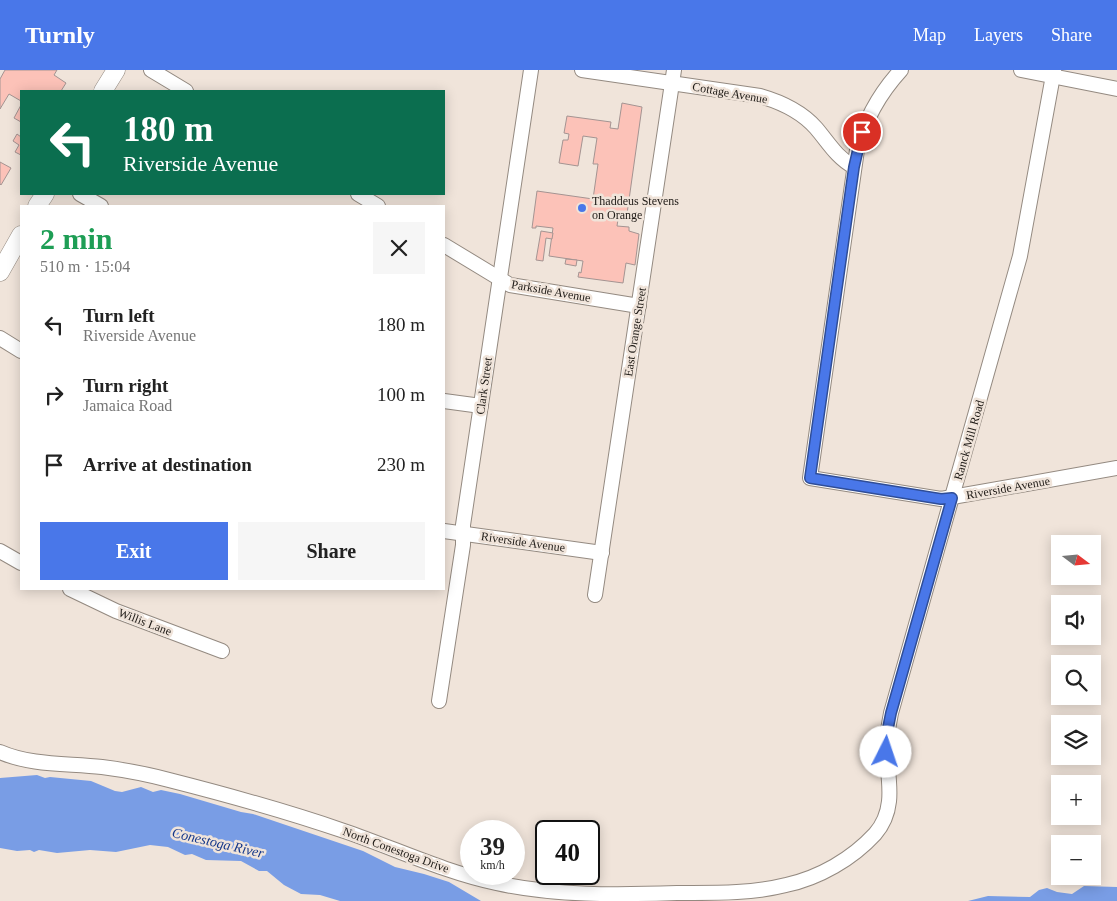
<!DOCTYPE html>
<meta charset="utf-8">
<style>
body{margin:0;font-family:"Times New Roman",serif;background:#f6f6f6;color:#222;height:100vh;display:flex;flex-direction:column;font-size:19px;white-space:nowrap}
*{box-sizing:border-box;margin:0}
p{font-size:16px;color:#767676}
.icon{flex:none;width:28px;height:28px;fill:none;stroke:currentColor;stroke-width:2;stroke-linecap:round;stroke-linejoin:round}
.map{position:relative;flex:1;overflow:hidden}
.sheet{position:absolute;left:20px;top:135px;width:425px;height:385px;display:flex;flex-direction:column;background:#fff;border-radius:0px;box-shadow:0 2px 12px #0003}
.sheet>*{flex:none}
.top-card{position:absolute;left:20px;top:20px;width:425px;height:105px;border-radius:0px;box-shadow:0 2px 12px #0003;background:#0b6e4f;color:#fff;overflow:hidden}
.needle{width:32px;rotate:106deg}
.fabs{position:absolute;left:1051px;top:465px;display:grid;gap:10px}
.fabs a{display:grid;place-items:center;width:50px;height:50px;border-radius:0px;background:#fff;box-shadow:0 2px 12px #0003;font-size:25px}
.speed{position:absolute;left:460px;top:750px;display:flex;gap:10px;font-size:25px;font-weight:700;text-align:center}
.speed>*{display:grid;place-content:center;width:65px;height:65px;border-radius:50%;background:#fff;box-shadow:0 2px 12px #0003;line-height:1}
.speed small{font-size:12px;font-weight:400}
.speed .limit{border:2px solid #111;border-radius:8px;background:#fff;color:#111}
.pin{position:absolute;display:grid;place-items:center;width:42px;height:42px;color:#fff;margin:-21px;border:2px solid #fff;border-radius:50%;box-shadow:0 1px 5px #0007}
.me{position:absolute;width:55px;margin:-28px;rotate:4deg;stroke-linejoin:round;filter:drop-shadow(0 0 4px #0008)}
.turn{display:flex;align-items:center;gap:18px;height:105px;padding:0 20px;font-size:22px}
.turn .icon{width:65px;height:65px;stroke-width:2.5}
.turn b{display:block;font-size:35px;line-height:42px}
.round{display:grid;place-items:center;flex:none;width:52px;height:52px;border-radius:0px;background:#f6f6f6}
.headline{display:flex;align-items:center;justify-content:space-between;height:85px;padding:0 20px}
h1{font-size:30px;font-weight:800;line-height:38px;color:#1e9e55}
.cta{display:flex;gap:10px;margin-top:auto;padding:10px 20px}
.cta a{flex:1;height:58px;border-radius:0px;background:#4977e9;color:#fff;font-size:20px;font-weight:800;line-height:58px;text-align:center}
.cta a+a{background:#f6f6f6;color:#222}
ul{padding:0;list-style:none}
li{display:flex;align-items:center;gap:15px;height:70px;padding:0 20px}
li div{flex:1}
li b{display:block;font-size:19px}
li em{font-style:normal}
header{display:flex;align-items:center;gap:30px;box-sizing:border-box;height:70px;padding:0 25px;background:#4977e9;color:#fff}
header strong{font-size:24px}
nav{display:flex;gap:28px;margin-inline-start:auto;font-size:18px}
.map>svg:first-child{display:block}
.water{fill:#799de5}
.building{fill:#fcc2b8;stroke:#a49492}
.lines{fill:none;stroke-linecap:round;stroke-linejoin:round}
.minor-casing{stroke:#948a81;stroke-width:16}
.major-casing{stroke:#948a81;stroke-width:19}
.minor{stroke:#fff;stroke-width:14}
.major{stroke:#fff;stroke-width:18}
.route-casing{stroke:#2f4d97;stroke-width:12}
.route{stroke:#4977e9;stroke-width:9}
.poi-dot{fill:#4977e9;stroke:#f0e4da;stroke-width:2}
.labels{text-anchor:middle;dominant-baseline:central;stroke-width:5;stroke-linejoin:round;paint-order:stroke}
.street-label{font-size:12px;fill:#1e1a16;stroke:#f0e4da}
.poi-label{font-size:12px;fill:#1e1a16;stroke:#f0e4da;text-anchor:start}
.water-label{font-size:14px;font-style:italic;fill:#133689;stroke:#f0e4da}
</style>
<header>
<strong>Turnly</strong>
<nav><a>Map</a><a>Layers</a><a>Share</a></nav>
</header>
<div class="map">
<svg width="1117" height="831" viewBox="0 0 1117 831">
<rect width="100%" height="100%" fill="#f0e4da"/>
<g class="water">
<polygon points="37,705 45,708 50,707 91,711 115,721 122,722 141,717 153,722 161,720 180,724 241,742 253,744 363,781 395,797 424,804 449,812 481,831 340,831 320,825 301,824 284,815 267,801 259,801 241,791 206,790 192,784 185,785 168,777 150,775 116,782 90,780 57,783 39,780 34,782 30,780 17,781 0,778 0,708"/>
<polygon points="1084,816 1117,817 1117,831 968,831 988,826 1030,827 1039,820 1047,818 1057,822 1072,824"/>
</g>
<g class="building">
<polygon points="5,0 57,0 54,5 66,13 61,21 21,21 21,31 9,24 0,39 0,9"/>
<polygon points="622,33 642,37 627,144 619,143 617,156 629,157 629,161 639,164 635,195 626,193 623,213 578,207 579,202 581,203 583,191 549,186 553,158 536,156 536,158 532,158 537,121 593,129 598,94 593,94 597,68 583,66 578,96 559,93 563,70 568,70 569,64 564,63 567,46 611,52 610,58 618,59"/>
<polygon points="21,35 21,52 14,48"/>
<polygon points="17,64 21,67 21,85 15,82 19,75 13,71"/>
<polygon points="0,92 11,98 1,115 0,114"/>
<polygon points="541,161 553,163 552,169 546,168 543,191 536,190"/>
<polygon points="566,189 577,190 576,196 565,194"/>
</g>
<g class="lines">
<g class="minor-casing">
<g id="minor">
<polyline points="151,0 186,21"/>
<path d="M582,0l178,26c21,6 41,15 56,32 12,14 21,30 38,39"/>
<path d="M901,0c-22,24 -36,49 -44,80l-47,328 131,21 176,-31"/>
<polyline points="1021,0 1117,19"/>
<polyline points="80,124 101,136"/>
<polyline points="358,124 378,136"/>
<polyline points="444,175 510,215 639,236"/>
<polyline points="0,268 21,281"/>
<polyline points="444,331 481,336"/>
<polyline points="444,461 602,483"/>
<polyline points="0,481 21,493"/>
<polyline points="70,519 116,541 222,581"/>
<polyline points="595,525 674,0"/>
<polyline points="439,631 463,475 463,455 531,0"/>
<path d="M0,682c32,14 69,11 102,15 23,3 45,7 67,13 59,15 117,31 175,51 50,17 100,41 152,52 58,13 122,12 181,10 37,0 73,1 109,-8 33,-7 66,-26 89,-51 22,-25 13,-55 11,-85 0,-12 3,-24 5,-36l129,-457 34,-186"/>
</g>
</g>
<g class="major-casing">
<g id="major">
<polyline points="103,21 116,0"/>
<polyline points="37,136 45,124"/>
<polyline points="0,202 21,165"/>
</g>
</g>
<use href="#minor" class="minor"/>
<use href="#major" class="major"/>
</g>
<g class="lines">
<g class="route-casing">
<polyline id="route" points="862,62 854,97 810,408 941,429 952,428 891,643 887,663 886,682"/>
</g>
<use href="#route" class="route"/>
</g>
<circle class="poi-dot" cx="582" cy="138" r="5"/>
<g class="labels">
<g class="street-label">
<text transform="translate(730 23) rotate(10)">Cottage Avenue</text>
<text transform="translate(551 221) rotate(10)">Parkside Avenue</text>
<text transform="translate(635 262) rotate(-81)">East Orange Street</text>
<text transform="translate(484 316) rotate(-82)">Clark Street</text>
<text transform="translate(969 370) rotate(-74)">Ranck Mill Road</text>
<text transform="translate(1008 418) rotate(-10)">Riverside Avenue</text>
<text transform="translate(523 472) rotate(8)">Riverside Avenue</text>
<text transform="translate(145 552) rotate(21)">Willis Lane</text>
<text transform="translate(396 780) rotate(20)">North Conestoga Drive</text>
</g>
<g class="poi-label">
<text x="592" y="131">Thaddeus Stevens<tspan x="592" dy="14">on Orange</tspan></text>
</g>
<g class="water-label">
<text transform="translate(218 773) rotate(13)">Conestoga River</text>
</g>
</g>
</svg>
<div class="fabs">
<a><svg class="needle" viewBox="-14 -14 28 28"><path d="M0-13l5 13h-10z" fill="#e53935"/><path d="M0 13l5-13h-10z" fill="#767676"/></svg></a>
<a><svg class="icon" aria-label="sound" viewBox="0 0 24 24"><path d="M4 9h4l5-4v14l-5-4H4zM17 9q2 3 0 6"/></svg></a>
<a><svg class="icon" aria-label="search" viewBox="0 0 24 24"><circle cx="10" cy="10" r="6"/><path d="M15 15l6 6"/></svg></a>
<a><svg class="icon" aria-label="layers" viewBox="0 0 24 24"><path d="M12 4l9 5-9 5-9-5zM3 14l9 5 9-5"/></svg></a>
<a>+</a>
<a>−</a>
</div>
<div class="speed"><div>39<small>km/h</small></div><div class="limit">40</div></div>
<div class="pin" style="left:862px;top:62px;background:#d93025"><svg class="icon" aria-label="arrive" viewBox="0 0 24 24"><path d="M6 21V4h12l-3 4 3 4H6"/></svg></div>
<svg class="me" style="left:886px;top:682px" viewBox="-20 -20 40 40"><circle r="19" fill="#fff"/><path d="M0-13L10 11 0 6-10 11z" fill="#4977e9"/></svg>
<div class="top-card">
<div class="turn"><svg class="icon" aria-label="left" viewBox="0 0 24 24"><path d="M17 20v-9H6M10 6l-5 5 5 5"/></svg><div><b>180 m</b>Riverside Avenue</div></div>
</div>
<section class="sheet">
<div class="headline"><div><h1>2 min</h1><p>510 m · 15:04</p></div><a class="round"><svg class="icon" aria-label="close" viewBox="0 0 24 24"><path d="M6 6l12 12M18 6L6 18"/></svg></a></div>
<ul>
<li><svg class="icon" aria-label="left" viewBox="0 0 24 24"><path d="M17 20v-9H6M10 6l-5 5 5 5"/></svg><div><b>Turn left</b><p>Riverside Avenue</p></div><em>180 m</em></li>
<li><svg class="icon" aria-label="right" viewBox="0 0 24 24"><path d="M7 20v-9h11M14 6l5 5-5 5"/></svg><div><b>Turn right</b><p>Jamaica Road</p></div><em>100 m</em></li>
<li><svg class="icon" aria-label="arrive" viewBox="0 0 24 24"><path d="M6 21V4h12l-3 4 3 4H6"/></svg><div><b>Arrive at destination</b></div><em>230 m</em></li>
</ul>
<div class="cta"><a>Exit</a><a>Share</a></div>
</section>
</div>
